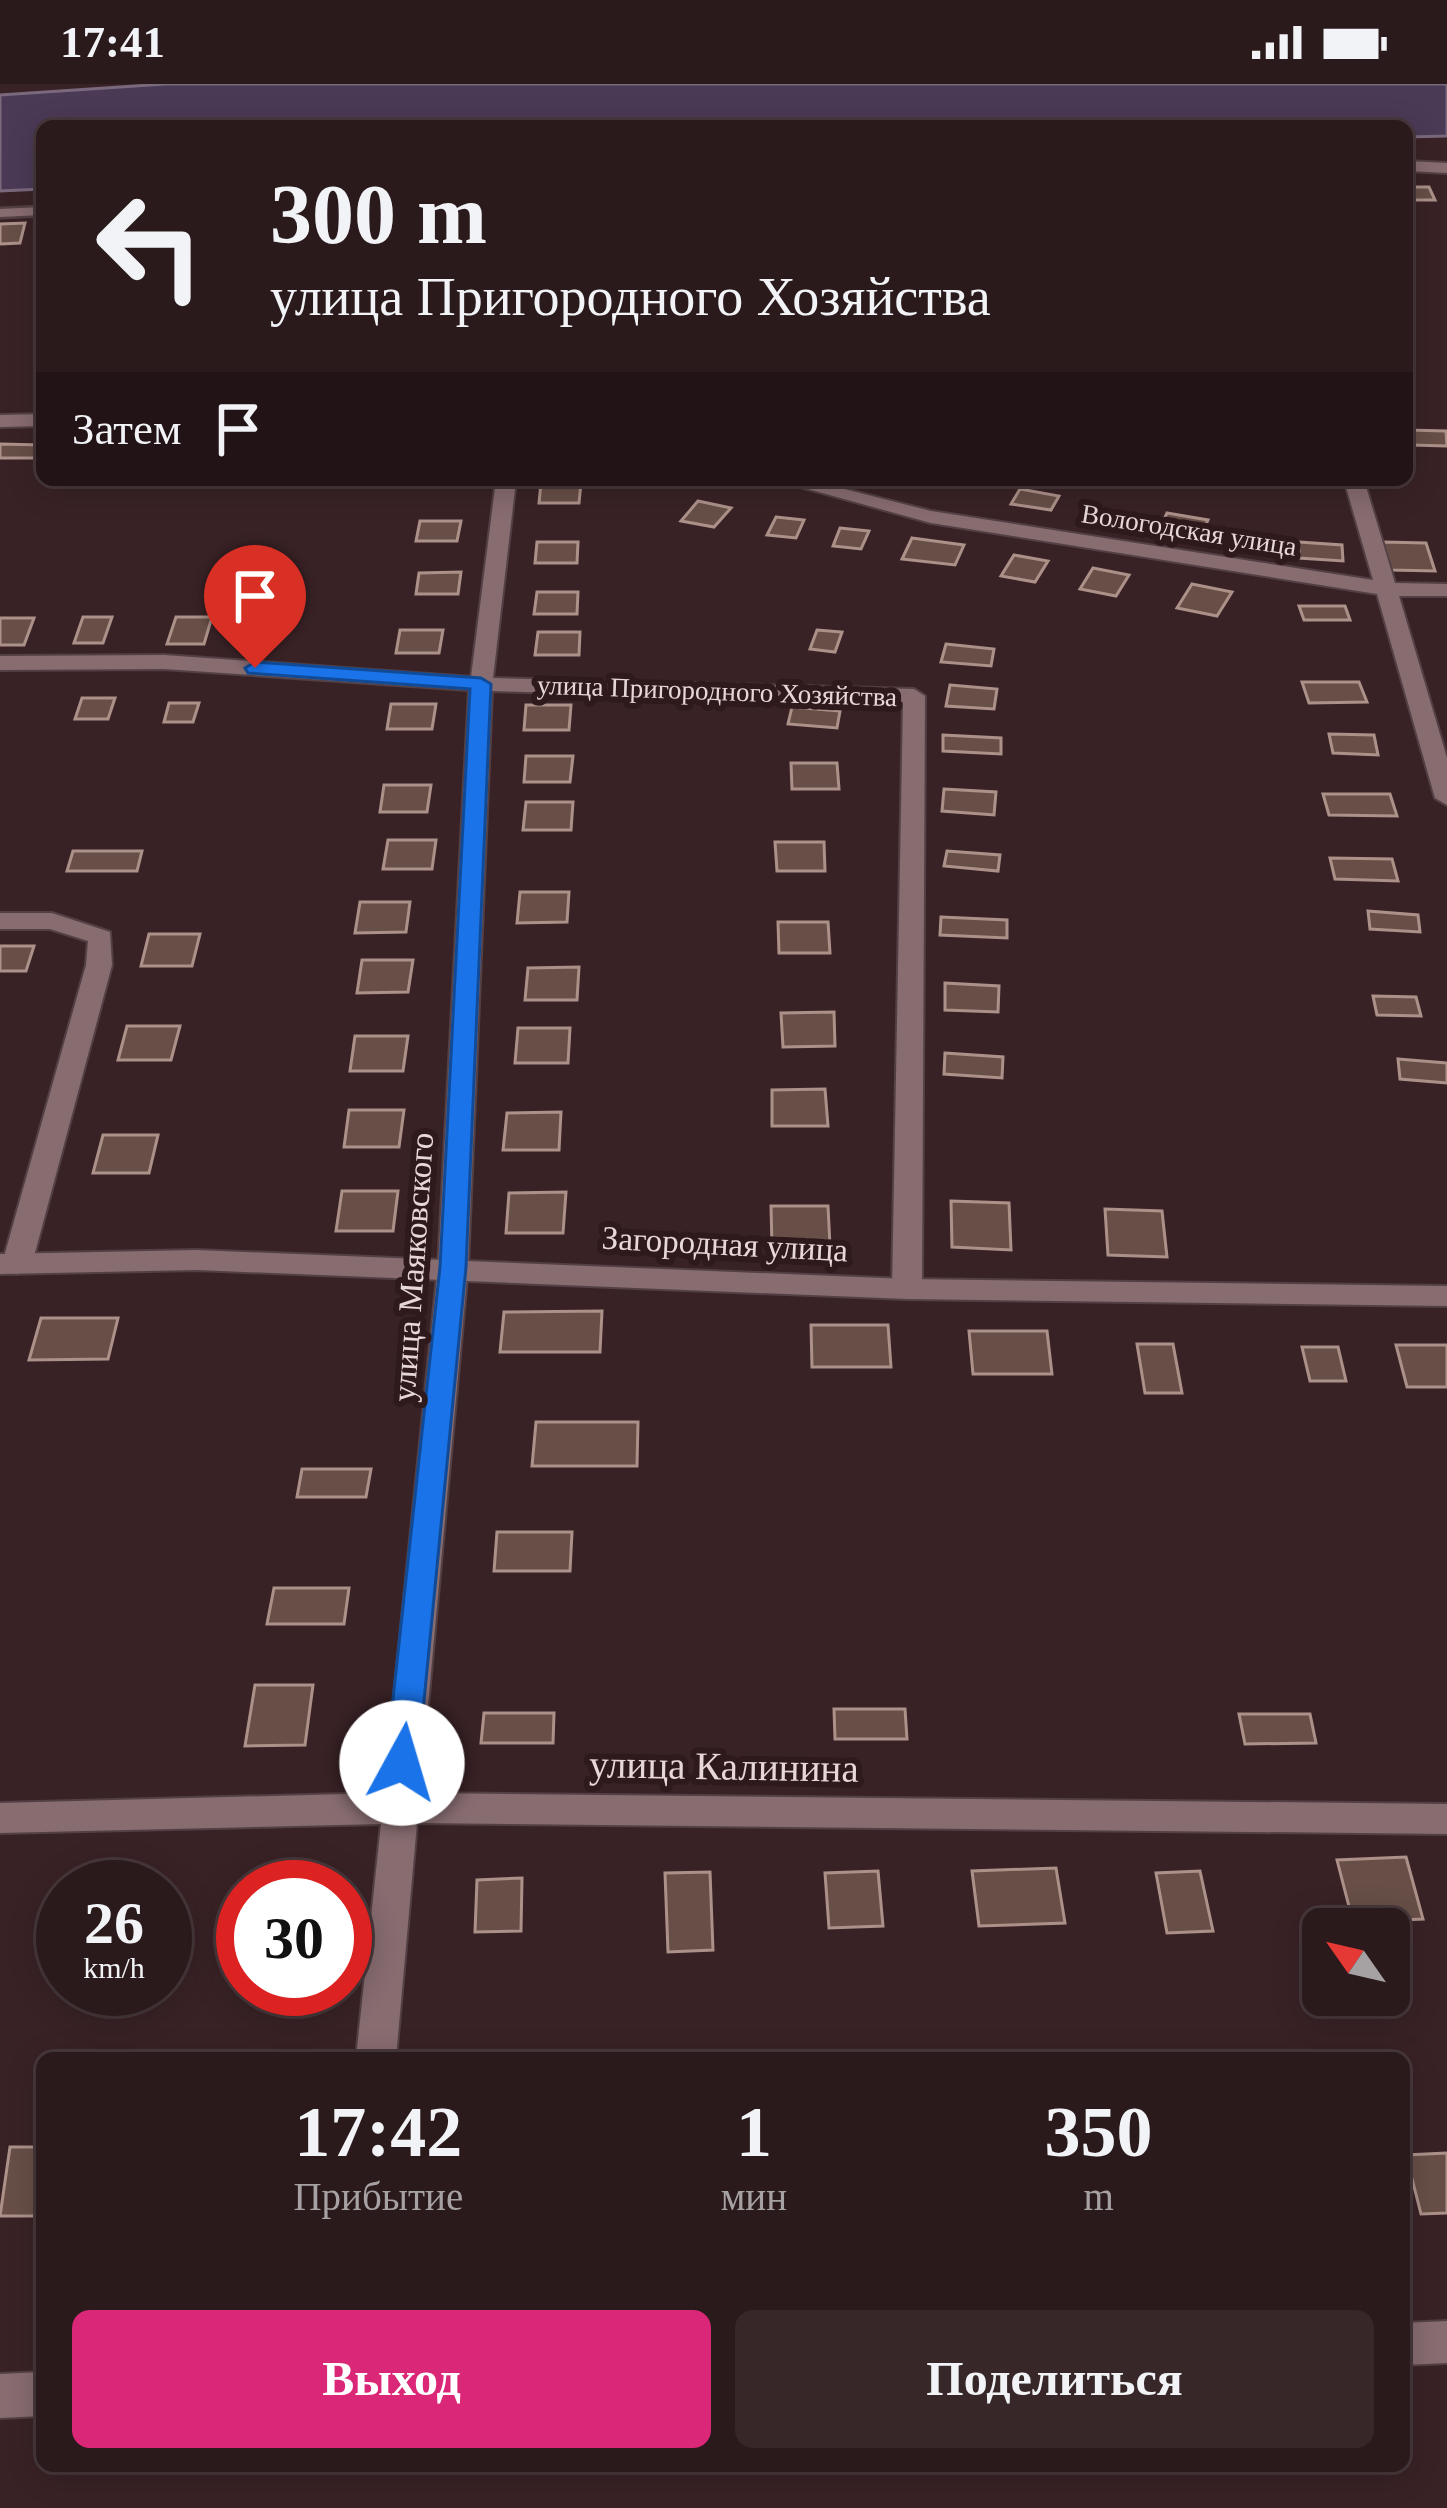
<!DOCTYPE html>
<html lang="ru">
<meta charset="utf-8">
<style>
body{margin:0;font-family:"Times New Roman",serif;background:#372729;color:#f1f3f6;height:100vh;display:flex;flex-direction:column;font-size:45px;white-space:nowrap}
*{box-sizing:border-box;margin:0}
p{font-size:39px;color:#a6a1a3}
.icon{flex:none;width:66px;height:66px;fill:none;stroke:currentColor;stroke-width:2;stroke-linecap:round;stroke-linejoin:round}
.map{position:relative;flex:1;overflow:hidden}
.drawer{position:absolute;left:36px;top:1968px;width:1374px;height:420px;display:flex;flex-direction:column;background:#2b1a1c;border-radius:18px;box-shadow:0 6px 30px #0003,0 0 0 3px #47383b}
.drawer>*{flex:none}
.top-card{position:absolute;left:36px;top:36px;width:1377px;height:366px;border-radius:18px;box-shadow:0 6px 30px #0003,0 0 0 3px #47383b;background:#2b1a1c;color:#f1f3f6;overflow:hidden}
.needle{width:78px;rotate:304deg}
.controls{position:absolute;left:1302px;top:1824px;display:grid;gap:24px}
.controls a{display:grid;place-items:center;width:108px;height:108px;border-radius:18px;background:#2b1a1c;box-shadow:0 6px 30px #0003,0 0 0 3px #47383b;font-size:60px}
.speed{position:absolute;left:36px;top:1776px;display:flex;gap:24px;font-size:60px;font-weight:700;text-align:center}
.speed>*{display:grid;place-content:center;width:156px;height:156px;border-radius:50%;background:#2b1a1c;box-shadow:0 6px 30px #0003,0 0 0 3px #47383b;line-height:1}
.speed small{font-size:30px;font-weight:400}
.speed .limit{border:18px solid #d22;background:#fff;color:#111}
.pin{position:absolute;display:grid;place-items:center;width:102px;height:102px;color:#fff;margin:-123px -51px;border-radius:50% 50% 50% 0;rotate:-45deg;box-shadow:0 0 12px #0007}
.pin .icon{rotate:45deg}
.me{position:absolute;width:132px;margin:-66px;rotate:6deg;stroke-linejoin:round;filter:drop-shadow(0 0 9px #0008)}
.turn{display:flex;align-items:center;gap:42px;height:252px;padding:0 36px;font-size:54px}
.turn .icon{width:156px;height:156px;stroke-width:2.5}
.turn b{display:block;font-size:84px;line-height:102px}
.then{display:flex;align-items:center;height:114px;padding:0 36px;background:#0003;gap:24px;font-size:45px}
.eta{display:flex;justify-content:space-evenly;align-items:center;height:204px;text-align:center}
.eta b{font-size:72px;font-weight:800;line-height:84px}
.action{display:flex;gap:24px;margin-top:auto;padding:24px 36px}
.action a{flex:1;height:138px;border-radius:18px;background:#db2777;color:#fff;font-size:48px;font-weight:800;line-height:138px;text-align:center}
.action a+a{background:#372729;color:#f1f3f6}
.status{display:flex;justify-content:space-between;align-items:center;height:84px;padding:0 60px;background:#2b1a1c;direction:ltr}
.status svg{height:33px;fill:currentColor}
.map>svg:first-child{display:block}
.water{fill:#4b3a56;stroke:#7a697d;stroke-width:3}
.building{fill:#674f47;stroke:#ac9189;stroke-width:3}
.lines{fill:none;stroke-linecap:round;stroke-linejoin:round}
.lane-casing{stroke:#534044;stroke-width:5}
.street-casing{stroke:#534044;stroke-width:4}
.secondary-casing{stroke:#534044;stroke-width:4}
.lane{fill:#876c70;fill-rule:evenodd}
.street{fill:#876c70;fill-rule:evenodd}
.secondary{fill:#876c70;fill-rule:evenodd}
.route{fill:#1a73e8;stroke:#114b97;stroke-width:3}
.labels{text-anchor:middle;dominant-baseline:central;stroke-width:12;stroke-linejoin:round;paint-order:stroke}
.far-street-label{font-size:27px;fill:#e7d7d9;stroke:#2e191c}
.street-label{font-size:33px;fill:#e7d7d9;stroke:#2e191c}
.near-street-label{font-size:39px;fill:#e7d7d9;stroke:#2e191c}
</style>
<div class="status"><b>17:41</b><svg viewBox="0 0 49 12"><path d="M0 12V9h3v3zM5 12V6h3v6zM10 12V3h3v9zM15 12V0h3v12zM26 1h20v11H26zM47 4h2v5h-2z"/></svg></div>
<div class="map">
<svg width="1447" height="2424" viewBox="0 0 1447 2424">
<rect width="100%" height="100%" fill="#392226"/>
<polygon class="water" points="165,0 1447,0 1447,52 1407,53 1407,42 42,42 42,105 0,107 0,11"/>
<g class="building">
<polygon points="1407,103 1429,103 1435,116 1407,116"/>
<polygon points="25,139 20,159 0,160 0,140"/>
<polygon points="1407,346 1446,347 1447,362 1411,361"/>
<polygon points="0,360 42,361 42,374 0,374"/>
<polygon points="541,399 581,399 579,419 539,419"/>
<polygon points="1020,405 1059,412 1051,426 1011,420"/>
<polygon points="698,417 731,424 714,443 681,437"/>
<polygon points="1167,429 1208,436 1201,451 1160,444"/>
<polygon points="776,433 804,436 796,454 767,451"/>
<polygon points="420,437 461,437 457,457 416,457"/>
<polygon points="840,444 869,447 861,465 833,462"/>
<polygon points="912,454 964,461 955,481 902,475"/>
<polygon points="537,458 578,458 577,479 535,479"/>
<polygon points="1299,458 1342,461 1343,477 1299,474"/>
<polygon points="1383,458 1426,459 1435,487 1391,486"/>
<polygon points="1014,471 1048,477 1035,498 1001,492"/>
<polygon points="1093,484 1129,491 1116,512 1080,505"/>
<polygon points="461,488 458,510 416,510 419,489"/>
<polygon points="1192,500 1232,508 1217,532 1177,524"/>
<polygon points="537,508 578,508 577,530 534,530"/>
<polygon points="1299,522 1345,522 1350,536 1304,536"/>
<polygon points="83,533 112,533 103,559 74,559"/>
<polygon points="176,533 212,533 204,560 167,560"/>
<polygon points="0,534 34,534 24,561 0,561"/>
<polygon points="400,546 443,546 439,569 396,569"/>
<polygon points="817,546 842,548 835,568 810,565"/>
<polygon points="538,548 580,548 579,571 535,571"/>
<polygon points="946,560 994,565 991,582 941,578"/>
<polygon points="1302,598 1359,598 1367,618 1309,619"/>
<polygon points="950,601 997,605 994,625 946,622"/>
<polygon points="82,614 115,614 108,635 75,635"/>
<polygon points="169,619 199,619 193,638 164,638"/>
<polygon points="391,620 436,620 432,645 387,645"/>
<polygon points="526,621 571,621 569,646 524,646"/>
<polygon points="792,623 840,627 837,644 788,640"/>
<polygon points="1329,650 1374,651 1378,671 1333,669"/>
<polygon points="943,651 1001,654 1001,670 943,667"/>
<polygon points="526,672 573,672 570,698 524,698"/>
<polygon points="791,679 837,679 839,705 792,705"/>
<polygon points="384,701 431,701 427,728 380,728"/>
<polygon points="944,705 996,708 994,731 942,727"/>
<polygon points="1323,710 1390,710 1397,732 1329,731"/>
<polygon points="526,718 573,718 571,746 523,746"/>
<polygon points="388,756 436,756 432,785 383,785"/>
<polygon points="775,758 824,758 825,787 777,787"/>
<polygon points="73,767 142,767 137,787 67,787"/>
<polygon points="947,767 1000,771 998,787 944,782"/>
<polygon points="1330,774 1392,775 1398,797 1335,795"/>
<polygon points="520,808 569,808 567,838 517,839"/>
<polygon points="360,818 410,818 406,848 355,849"/>
<polygon points="1368,827 1418,831 1420,848 1370,845"/>
<polygon points="941,833 1007,836 1007,854 940,851"/>
<polygon points="778,838 828,838 830,869 779,869"/>
<polygon points="149,850 200,850 192,882 141,882"/>
<polygon points="0,862 34,862 26,887 0,887"/>
<polygon points="362,876 413,876 408,908 357,909"/>
<polygon points="579,883 577,916 525,916 528,884"/>
<polygon points="945,899 999,902 998,928 945,926"/>
<polygon points="1373,912 1416,913 1421,932 1377,931"/>
<polygon points="834,928 835,962 783,963 781,929"/>
<polygon points="127,942 180,942 171,976 118,976"/>
<polygon points="518,944 570,944 568,979 515,979"/>
<polygon points="355,952 408,952 403,987 350,987"/>
<polygon points="945,969 1003,973 1002,994 944,990"/>
<polygon points="1398,975 1447,979 1447,999 1400,995"/>
<polygon points="825,1005 828,1042 772,1042 772,1006"/>
<polygon points="349,1026 404,1026 399,1063 344,1063"/>
<polygon points="561,1028 559,1066 503,1066 507,1029"/>
<polygon points="103,1051 158,1051 149,1089 93,1089"/>
<polygon points="342,1107 398,1107 393,1147 336,1147"/>
<polygon points="566,1108 563,1149 506,1149 509,1109"/>
<polygon points="951,1117 1009,1119 1011,1166 952,1163"/>
<polygon points="771,1122 828,1122 830,1162 772,1162"/>
<polygon points="1105,1125 1162,1127 1167,1173 1108,1171"/>
<polygon points="602,1227 600,1268 500,1268 504,1228"/>
<polygon points="41,1234 118,1234 108,1275 29,1276"/>
<polygon points="811,1241 888,1241 891,1283 812,1283"/>
<polygon points="969,1247 1047,1247 1052,1290 973,1290"/>
<polygon points="1137,1260 1173,1260 1182,1309 1145,1309"/>
<polygon points="1396,1261 1447,1261 1447,1303 1407,1303"/>
<polygon points="1302,1263 1338,1263 1346,1297 1310,1297"/>
<polygon points="536,1338 638,1338 637,1382 532,1382"/>
<polygon points="302,1385 371,1385 366,1413 297,1413"/>
<polygon points="497,1448 572,1448 570,1487 494,1487"/>
<polygon points="274,1504 349,1504 344,1540 267,1540"/>
<polygon points="255,1601 313,1601 305,1661 245,1662"/>
<polygon points="834,1625 905,1625 907,1655 835,1655"/>
<polygon points="484,1629 554,1629 553,1659 481,1659"/>
<polygon points="1239,1630 1310,1630 1316,1659 1245,1660"/>
<polygon points="1406,1773 1423,1835 1353,1838 1337,1776"/>
<polygon points="1056,1784 1065,1839 979,1842 972,1787"/>
<polygon points="878,1787 883,1842 829,1844 825,1789"/>
<polygon points="1200,1787 1213,1847 1167,1849 1156,1789"/>
<polygon points="710,1788 713,1866 668,1868 665,1789"/>
<polygon points="522,1794 521,1847 475,1848 477,1796"/>
<polygon points="50,1816 63,1816 63,1868 38,1868"/>
<polygon points="10,2063 42,2063 42,2132 0,2132"/>
<polygon points="1447,2069 1447,2129 1421,2130 1406,2071"/>
</g>
<g class="lines">
<g class="lane-casing">
<polygon id="lane" points="42,123 42,131 0,133 0,125"/>
</g>
<g class="street-casing">
<g id="street">
<polygon points="1407,77 1447,79 1447,89 1407,87"/>
<polygon points="42,330 42,342 0,343 0,331"/>
<polygon points="496,396 516,396 493,594 914,605 925,612 922,1205 907,1215 892,1205 903,618 492,607 468,1183 420,1709 1447,1720 1447,1750 417,1739 396,1974 356,1974 381,1740 0,1749 0,1719 384,1709 438,1183 469,606 164,585 0,586 0,572 164,571 471,593"/>
<polygon points="775,396 809,396 931,427 1373,496 1344,396 1364,396 1395,499 1447,500 1447,512 1399,512 1447,674 1447,721 1435,714 1377,510 931,439"/>
<polygon points="0,829 52,829 110,848 112,881 32,1180 17,1190 2,1180 86,881 88,857 50,845 0,845"/>
<polygon points="1447,2237 1447,2279 1404,2281 1404,2239"/>
<polygon points="42,2288 42,2332 0,2334 0,2290"/>
</g>
</g>
<g class="secondary-casing">
<polygon id="secondary" points="197,1166 907,1195 1447,1202 1447,1222 907,1215 197,1186 0,1190 0,1170"/>
</g>
<use href="#lane" class="lane"/>
<use href="#street" class="street"/>
<use href="#secondary" class="secondary"/>
</g>
<polygon class="route" points="255,578 481,594 491,600 466,1183 418,1679 413,1688 402,1692 391,1688 386,1679 440,1183 470,605 248,589 245,584"/>
<g class="labels">
<g class="far-street-label">
<text transform="translate(1189 446) rotate(9)">Вологодская улица</text>
<text transform="translate(717 607) rotate(2)">улица Пригородного Хозяйства</text>
</g>
<g class="street-label">
<text transform="translate(725 1160) rotate(3)">Загородная улица</text>
<text transform="translate(413 1183) rotate(-86)">улица Маяковского</text>
</g>
<g class="near-street-label">
<text transform="translate(724 1682) rotate(1)">улица Калинина</text>
</g>
</g>
</svg>
<div class="controls">
<a><svg class="needle" viewBox="-14 -14 28 28"><path d="M0-13l5 13h-10z" fill="#e53935"/><path d="M0 13l5-13h-10z" fill="#a6a1a3"/></svg></a>
</div>
<div class="speed"><div>26<small>km/h</small></div><div class="limit">30</div></div>
<div class="pin" style="left:255px;top:584px;background:#d93025"><svg class="icon" aria-label="arrive" viewBox="0 0 24 24"><path d="M6 21V4h12l-3 4 3 4H6"/></svg></div>
<svg class="me" style="left:402px;top:1679px" viewBox="-20 -20 40 40"><circle r="19" fill="#fff"/><path d="M0-13L10 11 0 6-10 11z" fill="#1a73e8"/></svg>
<div class="top-card">
<div class="turn"><svg class="icon" aria-label="left" viewBox="0 0 24 24"><path d="M17 20v-9H6M10 6l-5 5 5 5"/></svg><div><b>300 m</b>улица Пригородного Хозяйства</div></div>
<div class="then">Затем<svg class="icon" aria-label="arrive" viewBox="0 0 24 24"><path d="M6 21V4h12l-3 4 3 4H6"/></svg></div>
</div>
<section class="drawer">
<div class="eta">
<div><b>17:42</b><p>Прибытие</p></div>
<div><b>1</b><p>мин</p></div>
<div><b>350</b><p>m</p></div>
</div>
<div class="action"><a>Выход</a><a>Поделиться</a></div>
</section>
</div>
